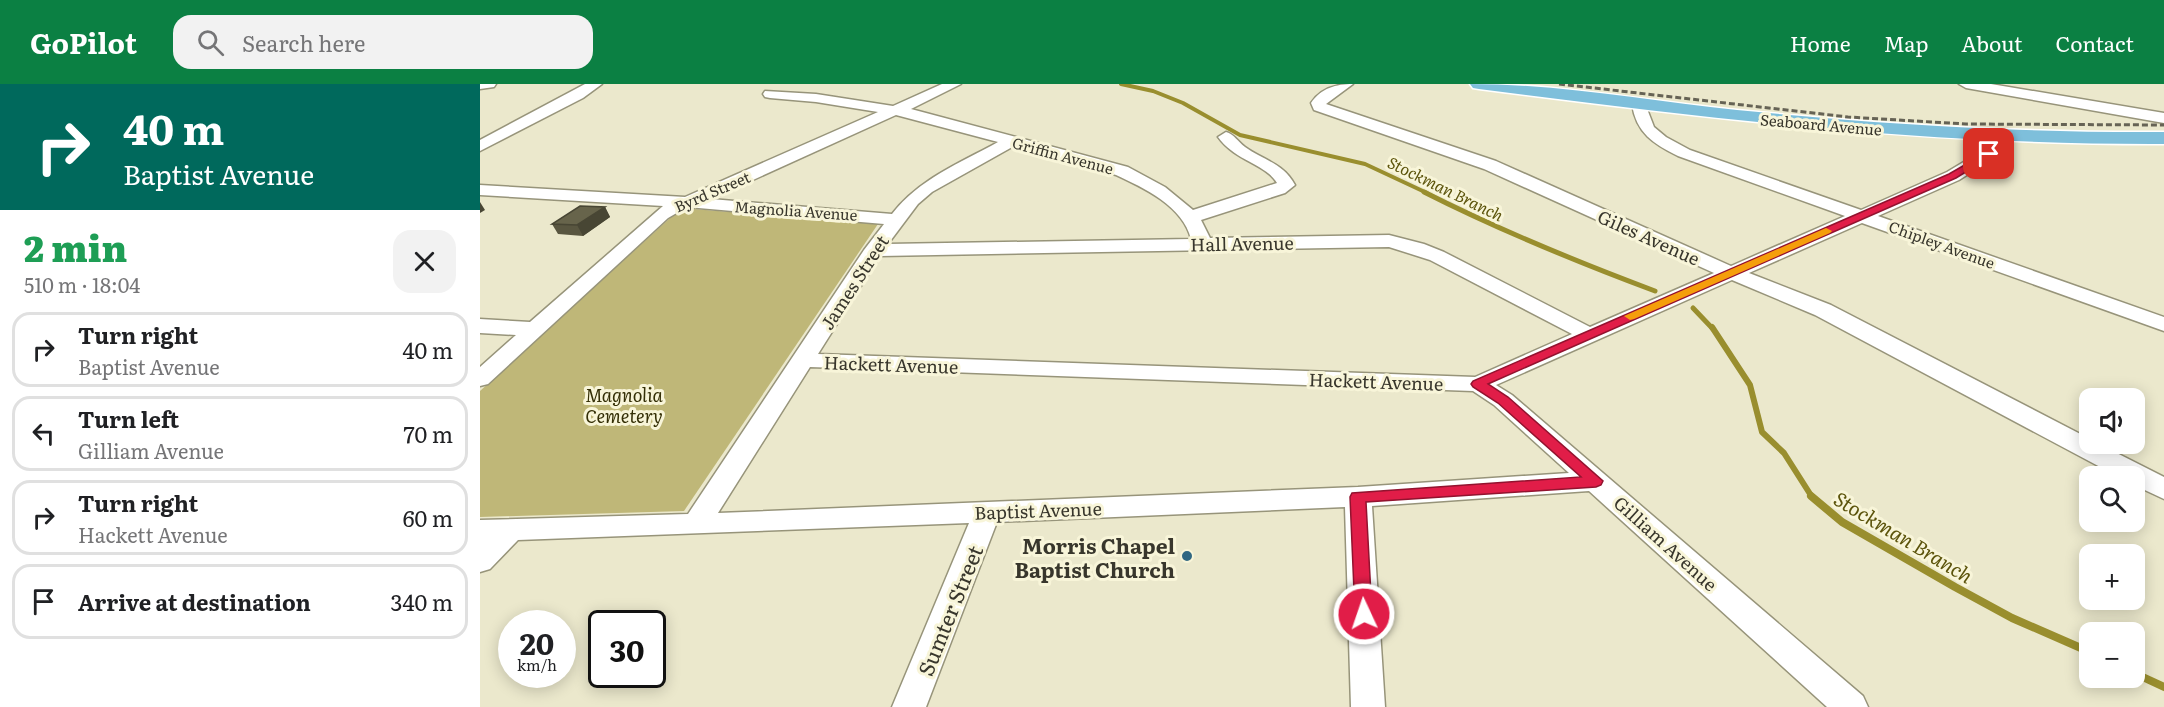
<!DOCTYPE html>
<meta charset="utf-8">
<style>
body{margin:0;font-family:Literata,serif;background:#f2f2f2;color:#202124;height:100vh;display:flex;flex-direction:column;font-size:22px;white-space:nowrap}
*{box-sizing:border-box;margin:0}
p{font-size:20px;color:#757577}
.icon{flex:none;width:33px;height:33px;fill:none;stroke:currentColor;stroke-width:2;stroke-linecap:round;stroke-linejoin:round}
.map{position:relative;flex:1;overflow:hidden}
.side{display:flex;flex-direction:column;background:#fff;width:480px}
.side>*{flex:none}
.hud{background:#00695c;color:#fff;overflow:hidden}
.fabs{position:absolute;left:1599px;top:304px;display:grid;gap:12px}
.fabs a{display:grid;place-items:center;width:66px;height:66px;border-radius:12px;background:#fff;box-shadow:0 3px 15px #0003;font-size:30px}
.speed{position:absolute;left:18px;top:526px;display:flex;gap:12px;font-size:30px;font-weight:700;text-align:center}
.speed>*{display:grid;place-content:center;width:78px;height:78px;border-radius:50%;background:#fff;box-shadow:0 3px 15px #0003;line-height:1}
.speed small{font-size:15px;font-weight:400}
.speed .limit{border:3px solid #111;border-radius:9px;background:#fff;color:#111}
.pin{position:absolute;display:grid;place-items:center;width:51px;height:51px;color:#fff;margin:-26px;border-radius:12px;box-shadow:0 3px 9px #0006}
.me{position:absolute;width:66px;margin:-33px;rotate:357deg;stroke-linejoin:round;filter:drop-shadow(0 0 4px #0008)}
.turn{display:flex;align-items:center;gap:21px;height:126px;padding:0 24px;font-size:27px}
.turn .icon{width:78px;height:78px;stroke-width:2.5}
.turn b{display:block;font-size:42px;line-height:51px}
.round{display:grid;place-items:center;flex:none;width:63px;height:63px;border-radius:18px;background:#f2f2f2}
.headline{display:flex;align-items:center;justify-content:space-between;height:102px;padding:0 24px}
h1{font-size:36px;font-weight:800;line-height:45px;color:#1e9e55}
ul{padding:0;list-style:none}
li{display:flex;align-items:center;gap:18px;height:75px;margin:0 12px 9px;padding:0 12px;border:3px solid #e0e0e0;border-radius:18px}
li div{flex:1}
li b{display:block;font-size:22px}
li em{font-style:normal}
header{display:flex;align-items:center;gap:36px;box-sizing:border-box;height:84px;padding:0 30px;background:#0b8043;color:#fff}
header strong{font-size:28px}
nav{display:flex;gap:33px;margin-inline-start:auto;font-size:21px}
.search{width:420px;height:54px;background:#f2f2f2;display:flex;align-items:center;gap:15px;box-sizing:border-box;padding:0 21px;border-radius:18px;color:#757577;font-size:22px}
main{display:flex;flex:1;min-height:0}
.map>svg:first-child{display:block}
.green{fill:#bfb778}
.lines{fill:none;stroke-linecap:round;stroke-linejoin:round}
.stream-far3{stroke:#998e2e;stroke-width:4}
.stream-far2{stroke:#998e2e;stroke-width:5}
.stream-far1{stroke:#998e2e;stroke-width:6}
.stream{stroke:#998e2e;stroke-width:8}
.minor-casing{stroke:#97947a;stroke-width:3}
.major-casing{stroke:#fff;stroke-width:3}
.minor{fill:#fff;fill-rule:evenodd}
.major{fill:#7ebfdb;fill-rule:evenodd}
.rail{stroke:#666355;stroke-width:3;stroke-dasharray:6 3;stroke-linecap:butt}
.wall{fill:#595640}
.shaded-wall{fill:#484634}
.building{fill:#67644b;stroke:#484634;stroke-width:1.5}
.route{fill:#e11d48;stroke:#92132f;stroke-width:1.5}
.slow{fill:#f59e0b}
.poi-dot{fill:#306782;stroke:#f8f5d9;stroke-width:2}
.labels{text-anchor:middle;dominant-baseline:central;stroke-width:6;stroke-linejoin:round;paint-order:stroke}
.far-street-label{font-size:15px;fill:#38362c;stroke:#f8f5d9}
.far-water-label{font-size:16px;font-style:italic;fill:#5c540c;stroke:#f8f5d9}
.street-label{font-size:18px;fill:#38362c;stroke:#f8f5d9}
.park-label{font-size:18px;font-style:italic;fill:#342f06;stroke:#f8f5d9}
.water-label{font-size:20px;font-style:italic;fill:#5c540c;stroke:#f8f5d9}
.near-poi-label{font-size:21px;font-weight:bold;fill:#38362c;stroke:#f8f5d9;text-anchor:end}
.near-street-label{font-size:21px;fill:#38362c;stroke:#f8f5d9}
</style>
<header>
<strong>GoPilot</strong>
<div class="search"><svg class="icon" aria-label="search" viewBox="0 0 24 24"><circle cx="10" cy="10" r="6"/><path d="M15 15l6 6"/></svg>Search here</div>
<nav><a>Home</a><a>Map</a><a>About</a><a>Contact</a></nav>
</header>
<main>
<section class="side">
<div class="hud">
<div class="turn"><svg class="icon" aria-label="right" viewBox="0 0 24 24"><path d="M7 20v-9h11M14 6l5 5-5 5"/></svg><div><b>40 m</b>Baptist Avenue</div></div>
</div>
<div class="headline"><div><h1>2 min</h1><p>510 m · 18:04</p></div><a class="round"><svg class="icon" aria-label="close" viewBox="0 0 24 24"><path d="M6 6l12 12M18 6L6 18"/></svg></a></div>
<ul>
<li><svg class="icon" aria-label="right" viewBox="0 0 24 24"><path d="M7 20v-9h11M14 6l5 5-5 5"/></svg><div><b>Turn right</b><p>Baptist Avenue</p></div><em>40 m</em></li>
<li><svg class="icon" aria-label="left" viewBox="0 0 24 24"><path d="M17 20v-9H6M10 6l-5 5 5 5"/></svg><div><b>Turn left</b><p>Gilliam Avenue</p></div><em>70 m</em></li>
<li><svg class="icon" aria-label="right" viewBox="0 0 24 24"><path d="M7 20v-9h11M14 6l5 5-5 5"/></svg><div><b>Turn right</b><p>Hackett Avenue</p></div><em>60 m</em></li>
<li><svg class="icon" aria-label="arrive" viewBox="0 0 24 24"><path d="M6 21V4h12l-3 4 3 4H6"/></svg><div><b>Arrive at destination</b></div><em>340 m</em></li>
</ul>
</section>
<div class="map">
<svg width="1684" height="623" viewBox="0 0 1684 623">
<rect width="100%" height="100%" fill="#ebe8cc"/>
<polygon class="green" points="201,124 398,140 204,427 0,433 0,307"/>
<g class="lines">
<polyline class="stream-far3" points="641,0 673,7 703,19 760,51 885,80 947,109"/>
<g class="stream-far2">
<path d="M944,108c77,39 151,69 231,99"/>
<polyline points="1213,224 1233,245"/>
</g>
<polyline class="stream-far1" points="1232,243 1270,301 1282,348 1304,369 1332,413"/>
<g class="stream">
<polyline points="1331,412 1362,438 1475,503 1532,534 1610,568"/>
<polyline points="1654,589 1684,603"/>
</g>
<g class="minor-casing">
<g id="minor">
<polygon points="0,0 16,0 14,3 0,5"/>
<polygon points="105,0 122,0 103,14 0,67 0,56"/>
<path d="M462,0h19l-50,25 217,58 37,20 28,23 84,-27c-11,-19 -42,-22 -59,-46l8,-5c8,2 12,10 19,15 18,13 38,16 50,38l-10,8 -84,27 9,18 179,-3 35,9 20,8 146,75 124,-54 -230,-104 -170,-59 -3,-7c10,-15 25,-19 42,-19l-27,20 170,57 235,105 114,-50 -167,-60c-24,-12 -42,-23 -46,-52l2,-3h10l10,26 12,10 24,13 171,60 86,-38 35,-21 9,-18h12l2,3 -10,21 -36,23 -81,36 286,101v14l-302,-108 -113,50 82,32 259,134v5h9l65,33v22l-30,-14v-8h-15l-304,-162 -83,-35 -236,105 16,10 351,301 5,11h-41l-238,-216 -217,15 13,201h-34l-6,-200 -348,15 -71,185h-34l77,-184 -451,17 -28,29 -10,3v-52l208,-6 176,-264 20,-26 -197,-17 -19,11 -180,166 -8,2v-19l36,-32 -36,-2v-14l50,3 133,-116 -183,-11v-10l205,12 193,-85 -62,-10 -46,-4 -5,-1 -2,-3 2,-3 51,3 77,12zM416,31l102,27c-38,21 -79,37 -106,72l-181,-15zM534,62l102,29c28,13 67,31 75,64l-303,5 30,-40 14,-12zM909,163l41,13 142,74 -97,43 -657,-23 62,-98zM330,283l663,24 21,14 75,68 -211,14 -640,26z"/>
<polygon points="1479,0 1511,0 1684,29 1684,39 1486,4"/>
</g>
</g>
<g class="major-casing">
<path id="major" d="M990,0c90,0 178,17 267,26 142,14 284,23 427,22v12c-232,1 -456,-25 -685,-55l-6,-1z"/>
</g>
<use href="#minor" class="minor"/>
<use href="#major" class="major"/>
<polyline class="rail" points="1079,0 1368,33 1486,40 1684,41"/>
</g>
<polygon class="wall" points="125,123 130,133 103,152 78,150 72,140"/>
<g class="shaded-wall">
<polygon points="0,118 5,126 0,129"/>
<polygon points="125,123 130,133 103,152 97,141"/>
</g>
<polygon class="building" points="100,122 125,123 97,141 72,140"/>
<polygon class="route" points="1509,67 1513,70 1512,72 1476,94 1008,300 1028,313 1123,397 1121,401 1116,403 886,418 892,530 890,535 884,537 877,535 875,530 870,413 872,409 1101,393 1018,319 993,303 991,300 993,297 1469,90"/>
<polygon class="slow" points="1346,144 1352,147 1350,149 1154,235 1150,236 1144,232"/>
<circle class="poi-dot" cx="707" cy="472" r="6"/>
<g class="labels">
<g class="far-street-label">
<text transform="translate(1341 40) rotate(5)">Seaboard Avenue</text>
<text transform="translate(583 71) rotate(15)">Griffin Avenue</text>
<text transform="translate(232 107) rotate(-23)">Byrd Street</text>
<text transform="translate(316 126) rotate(4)">Magnolia Avenue</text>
<text transform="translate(1462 160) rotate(20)">Chipley Avenue</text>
</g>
<g class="far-water-label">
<text transform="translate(966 104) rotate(26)">Stockman Branch</text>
</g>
<g class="street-label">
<text transform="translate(1169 153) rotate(24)">Giles Avenue</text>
<text transform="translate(762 159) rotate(-1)">Hall Avenue</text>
<text transform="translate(374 198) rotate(-57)">James Street</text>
<text transform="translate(411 280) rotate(2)">Hackett Avenue</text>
<text transform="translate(896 297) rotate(2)">Hackett Avenue</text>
<text transform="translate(558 426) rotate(-2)">Baptist Avenue</text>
<text transform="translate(1186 459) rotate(42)">Gilliam Avenue</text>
</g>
<g class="park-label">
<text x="144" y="310">Magnolia<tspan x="144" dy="21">Cemetery</tspan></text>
</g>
<g class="water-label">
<text transform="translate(1424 452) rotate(31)">Stockman Branch</text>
</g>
<g class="near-poi-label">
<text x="695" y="460">Morris Chapel<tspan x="695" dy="24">Baptist Church</tspan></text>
</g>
<g class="near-street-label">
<text transform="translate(469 526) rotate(-68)">Sumter Street</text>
</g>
</g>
</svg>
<div class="fabs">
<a><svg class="icon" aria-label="sound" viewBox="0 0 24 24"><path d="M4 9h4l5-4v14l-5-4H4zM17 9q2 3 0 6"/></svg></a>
<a><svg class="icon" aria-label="search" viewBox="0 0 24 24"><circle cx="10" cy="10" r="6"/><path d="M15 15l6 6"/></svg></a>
<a>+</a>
<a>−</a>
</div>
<div class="speed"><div>20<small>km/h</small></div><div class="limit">30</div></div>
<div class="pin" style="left:1509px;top:70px;background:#d93025"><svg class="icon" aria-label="arrive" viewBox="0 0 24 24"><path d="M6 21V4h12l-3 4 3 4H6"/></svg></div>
<svg class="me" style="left:884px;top:530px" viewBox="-20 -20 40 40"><circle r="17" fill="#e11d48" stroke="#fff" stroke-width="3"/><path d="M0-11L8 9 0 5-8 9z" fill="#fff"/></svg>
</div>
</main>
